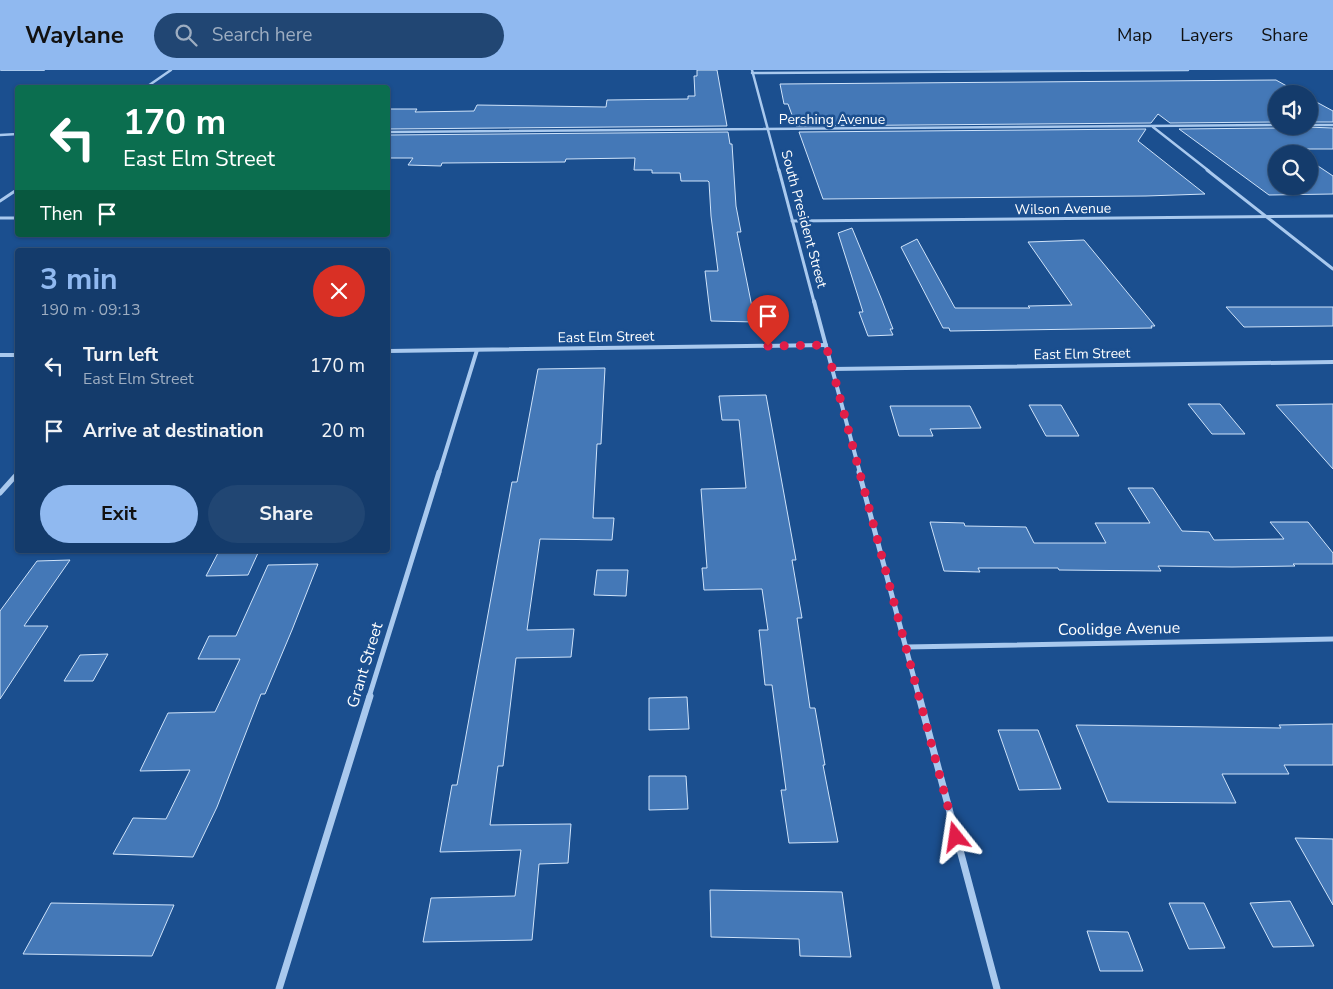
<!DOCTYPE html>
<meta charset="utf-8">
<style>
body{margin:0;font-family:"Nunito Sans",sans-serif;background:#214673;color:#f1f3f6;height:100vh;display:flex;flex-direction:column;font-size:19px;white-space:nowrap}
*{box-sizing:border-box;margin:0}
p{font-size:16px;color:#9dadc1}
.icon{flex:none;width:28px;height:28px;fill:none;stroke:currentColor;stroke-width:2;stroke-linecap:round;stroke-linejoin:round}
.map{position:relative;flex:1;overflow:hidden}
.sheet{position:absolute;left:15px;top:178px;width:375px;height:305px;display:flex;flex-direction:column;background:#143b6b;border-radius:5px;box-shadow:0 1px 4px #0004,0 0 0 1px #33557e}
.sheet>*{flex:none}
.banner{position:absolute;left:15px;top:15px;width:375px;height:152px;border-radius:5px;box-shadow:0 1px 4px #0004,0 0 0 1px #33557e;background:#0b6e4f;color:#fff;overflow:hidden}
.fabs{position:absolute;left:1268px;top:15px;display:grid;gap:10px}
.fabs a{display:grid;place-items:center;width:50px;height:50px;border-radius:50%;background:#143b6b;box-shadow:0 1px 4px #0004,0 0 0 1px #33557e;font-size:25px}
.pin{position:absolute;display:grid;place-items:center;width:42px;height:42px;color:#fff;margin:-51px -21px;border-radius:50% 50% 50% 0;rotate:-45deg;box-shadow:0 0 5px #0007}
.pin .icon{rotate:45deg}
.me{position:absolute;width:55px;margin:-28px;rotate:345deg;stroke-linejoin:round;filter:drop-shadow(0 0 4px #0008)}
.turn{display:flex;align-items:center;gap:18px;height:105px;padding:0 25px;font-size:22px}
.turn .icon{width:65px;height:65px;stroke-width:2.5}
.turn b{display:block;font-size:35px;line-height:42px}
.then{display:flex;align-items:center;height:48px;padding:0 25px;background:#0003;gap:10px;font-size:19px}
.round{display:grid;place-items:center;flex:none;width:52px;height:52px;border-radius:26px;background:#214673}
.head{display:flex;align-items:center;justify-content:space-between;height:85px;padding:0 25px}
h1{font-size:30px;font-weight:700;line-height:38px;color:#90b9f0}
.button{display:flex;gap:10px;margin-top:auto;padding:10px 25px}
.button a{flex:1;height:58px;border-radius:30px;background:#90b9f0;color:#111;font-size:20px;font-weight:700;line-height:58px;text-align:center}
.button a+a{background:#214673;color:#f1f3f6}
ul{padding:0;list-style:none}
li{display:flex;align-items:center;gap:15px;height:65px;padding:0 25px}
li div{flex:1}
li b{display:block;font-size:19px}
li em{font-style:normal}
header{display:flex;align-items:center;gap:30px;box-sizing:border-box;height:70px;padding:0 25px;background:#90b9f0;color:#111}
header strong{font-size:24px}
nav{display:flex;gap:28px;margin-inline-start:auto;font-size:18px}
.search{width:350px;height:45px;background:#214673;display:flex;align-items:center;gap:12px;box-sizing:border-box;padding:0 18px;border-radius:28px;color:#9dadc1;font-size:19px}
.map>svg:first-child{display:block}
.building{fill:#4478b7;stroke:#cfe3fa}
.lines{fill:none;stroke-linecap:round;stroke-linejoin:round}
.service{stroke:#a9c9ee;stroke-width:2}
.minor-far4{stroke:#a9c9ee;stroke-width:2.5}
.minor-far3{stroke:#a9c9ee;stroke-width:3}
.minor-far2{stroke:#a9c9ee;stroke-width:4}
.minor-far1{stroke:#a9c9ee;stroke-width:5}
.minor{stroke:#a9c9ee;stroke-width:7}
.route{stroke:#e11d48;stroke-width:9;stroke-dasharray:0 16.2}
.labels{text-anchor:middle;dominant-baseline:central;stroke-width:5;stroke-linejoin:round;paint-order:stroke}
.far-street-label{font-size:14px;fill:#fff;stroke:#1b4f8f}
.street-label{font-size:16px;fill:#fff;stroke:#1b4f8f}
</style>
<header>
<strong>Waylane</strong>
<div class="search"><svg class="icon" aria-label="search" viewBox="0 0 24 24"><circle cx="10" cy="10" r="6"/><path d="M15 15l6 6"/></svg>Search here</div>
<nav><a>Map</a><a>Layers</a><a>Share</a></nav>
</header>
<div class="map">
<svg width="1333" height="919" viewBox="0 0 1333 919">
<rect width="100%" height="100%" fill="#1b4f8f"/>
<g class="building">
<polygon points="697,0 717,0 727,56 388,59 388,39 417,39 415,42 474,41 477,35 606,37 607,30 688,29 688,26 695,26 694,6 697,6"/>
<polygon points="1276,10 1301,24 1276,24 1276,52 1170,53 1158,44 1151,53 796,56 788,34 784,34 780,14"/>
<polygon points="1309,28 1333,41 1333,52 1309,52"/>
<polygon points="1279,56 1333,58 1333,79 1292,79 1300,84 1276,84 1276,116 1309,116 1309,90 1333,106 1333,124 1269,125 1179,59 1276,58"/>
<polygon points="1146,59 1138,71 1205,124 1146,126 823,129 799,62"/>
<polygon points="728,62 730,74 732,74 736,136 741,162 737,162 755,252 711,251 705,201 718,201 711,146 709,112 708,111 681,111 680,103 652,103 652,100 634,100 635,88 566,89 565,92 442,93 441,96 408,95 413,88 388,88 388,65"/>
<polygon points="852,158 881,228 893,259 890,259 893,265 868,266 859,242 863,242 838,163"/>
<polygon points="917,169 955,238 1030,238 1028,236 1072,235 1028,172 1084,170 1155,256 1151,256 1152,258 950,261 949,258 943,258 901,177"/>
<polygon points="1226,237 1333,237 1333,256 1244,257"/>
<polygon points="605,298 601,374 597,374 593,448 614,448 612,470 540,469 527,560 574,559 571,587 516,588 503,696 498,696 490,755 571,754 568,793 539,794 532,870 423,872 431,828 515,826 521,780 440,782 452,715 457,715 512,412 517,412 538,299"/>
<polygon points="766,325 796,490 792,490 802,548 797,548 810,638 815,638 825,695 823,695 838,772 789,773 781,720 786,720 772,615 765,615 759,560 768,560 762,519 704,520 702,498 707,498 701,419 746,418 739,350 722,350 719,326"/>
<polygon points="1188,334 1220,334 1245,364 1212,364"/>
<polygon points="1333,334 1333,399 1276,335"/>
<polygon points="1029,335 1061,335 1079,366 1046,366"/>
<polygon points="890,336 970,336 981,358 930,359 933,366 899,366"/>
<polygon points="1128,418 1153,418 1182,461 1209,462 1214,470 1284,469 1270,452 1308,452 1333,483 1333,494 1293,494 1295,496 1232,497 1158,496 1161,501 1059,500 1058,498 978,498 980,502 944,501 930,452 964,453 965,456 1026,457 1034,473 1106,473 1095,453 1150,453"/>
<polygon points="218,483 258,483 248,505 206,506"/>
<polygon points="70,490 24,556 48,556 0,629 0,541 37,491"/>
<polygon points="318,494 292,560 265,624 261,624 217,737 193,787 113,784 133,748 166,749 190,700 140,701 168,643 215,642 240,589 198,589 209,566 236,566 268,495"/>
<polygon points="597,500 628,500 626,526 594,525"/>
<polygon points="108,584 93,611 64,611 80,585"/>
<polygon points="687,627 689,659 649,660 649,628"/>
<polygon points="1333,654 1333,695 1284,695 1289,704 1222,704 1236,733 1108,732 1076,655 1281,658 1279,655"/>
<polygon points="998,660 1038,660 1061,719 1019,720"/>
<polygon points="649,706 686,706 688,739 649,740"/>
<polygon points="1295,768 1333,769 1333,835"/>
<polygon points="710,820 842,822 851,887 800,886 799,869 711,867"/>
<polygon points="1290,831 1314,876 1273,877 1250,833"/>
<polygon points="51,833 174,835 152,886 23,884"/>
<polygon points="1169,833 1204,833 1225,878 1189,879"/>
<polygon points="1087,861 1128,862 1143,901 1100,901"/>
</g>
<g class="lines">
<polyline class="service" points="1,0 44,0"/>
<g class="minor-far4">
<polyline points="752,0 779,101"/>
<polyline points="752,3 1188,0"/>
<polyline points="145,18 171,0"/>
<polyline points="1309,55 1333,55"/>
<polyline points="1153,57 1209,101"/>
<polyline points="388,62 1276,55"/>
<polyline points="0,65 18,64"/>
</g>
<g class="minor-far3">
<polyline points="779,100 814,232"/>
<polyline points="1207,100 1333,199"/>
<polyline points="0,131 18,119"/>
<polyline points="0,148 18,148"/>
<polyline points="792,151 1333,146"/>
</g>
<g class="minor-far2">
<polyline points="814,231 860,403"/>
<polyline points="388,281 826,275"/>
<polyline points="0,285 18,285"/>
<polyline points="832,299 1333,292"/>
<polyline points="439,403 477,280"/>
</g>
<g class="minor-far1">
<polyline points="859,402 919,627"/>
<polyline points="0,423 18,403"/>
<polyline points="906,577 1333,569"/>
<polyline points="369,627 439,402"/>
</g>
<g class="minor">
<polyline points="919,626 997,919"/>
<polyline points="279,919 370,626"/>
</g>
</g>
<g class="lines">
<polyline class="route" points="768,276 826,275 956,767"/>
</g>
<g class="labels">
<g class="far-street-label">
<text x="832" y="49">Pershing Avenue</text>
<text transform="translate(1063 139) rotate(-1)">Wilson Avenue</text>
<text transform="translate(804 149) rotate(75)">South President Street</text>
<text transform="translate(606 267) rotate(-1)">East Elm Street</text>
<text transform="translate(1082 284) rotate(-1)">East Elm Street</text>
</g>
<g class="street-label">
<text transform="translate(1119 559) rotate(-1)">Coolidge Avenue</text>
<text transform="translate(365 595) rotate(-73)">Grant Street</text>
</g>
</g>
</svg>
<div class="fabs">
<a><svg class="icon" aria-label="sound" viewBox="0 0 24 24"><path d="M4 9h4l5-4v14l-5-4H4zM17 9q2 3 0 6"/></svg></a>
<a><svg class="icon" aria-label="search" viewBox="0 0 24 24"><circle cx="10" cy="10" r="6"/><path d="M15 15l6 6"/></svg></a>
</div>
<div class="pin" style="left:768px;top:276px;background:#d93025"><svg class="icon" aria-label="arrive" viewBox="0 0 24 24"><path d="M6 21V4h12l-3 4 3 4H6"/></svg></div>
<svg class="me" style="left:956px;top:767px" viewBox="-20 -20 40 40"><path d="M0-17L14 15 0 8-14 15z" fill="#e11d48" stroke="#fff" stroke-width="4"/></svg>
<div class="banner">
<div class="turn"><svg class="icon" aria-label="left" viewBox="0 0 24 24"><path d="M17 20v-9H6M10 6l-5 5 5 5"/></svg><div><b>170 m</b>East Elm Street</div></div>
<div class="then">Then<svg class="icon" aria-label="arrive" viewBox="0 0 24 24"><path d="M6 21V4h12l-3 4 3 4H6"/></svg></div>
</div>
<section class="sheet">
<div class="head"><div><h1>3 min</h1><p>190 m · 09:13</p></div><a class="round" style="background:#d93025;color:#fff"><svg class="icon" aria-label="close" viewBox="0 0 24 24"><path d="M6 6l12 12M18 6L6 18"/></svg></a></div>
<ul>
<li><svg class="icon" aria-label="left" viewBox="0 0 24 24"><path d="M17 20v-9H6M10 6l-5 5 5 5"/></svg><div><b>Turn left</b><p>East Elm Street</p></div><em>170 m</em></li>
<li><svg class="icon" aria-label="arrive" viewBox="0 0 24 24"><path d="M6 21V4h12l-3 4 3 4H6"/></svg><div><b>Arrive at destination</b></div><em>20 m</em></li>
</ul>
<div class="button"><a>Exit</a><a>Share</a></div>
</section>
</div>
